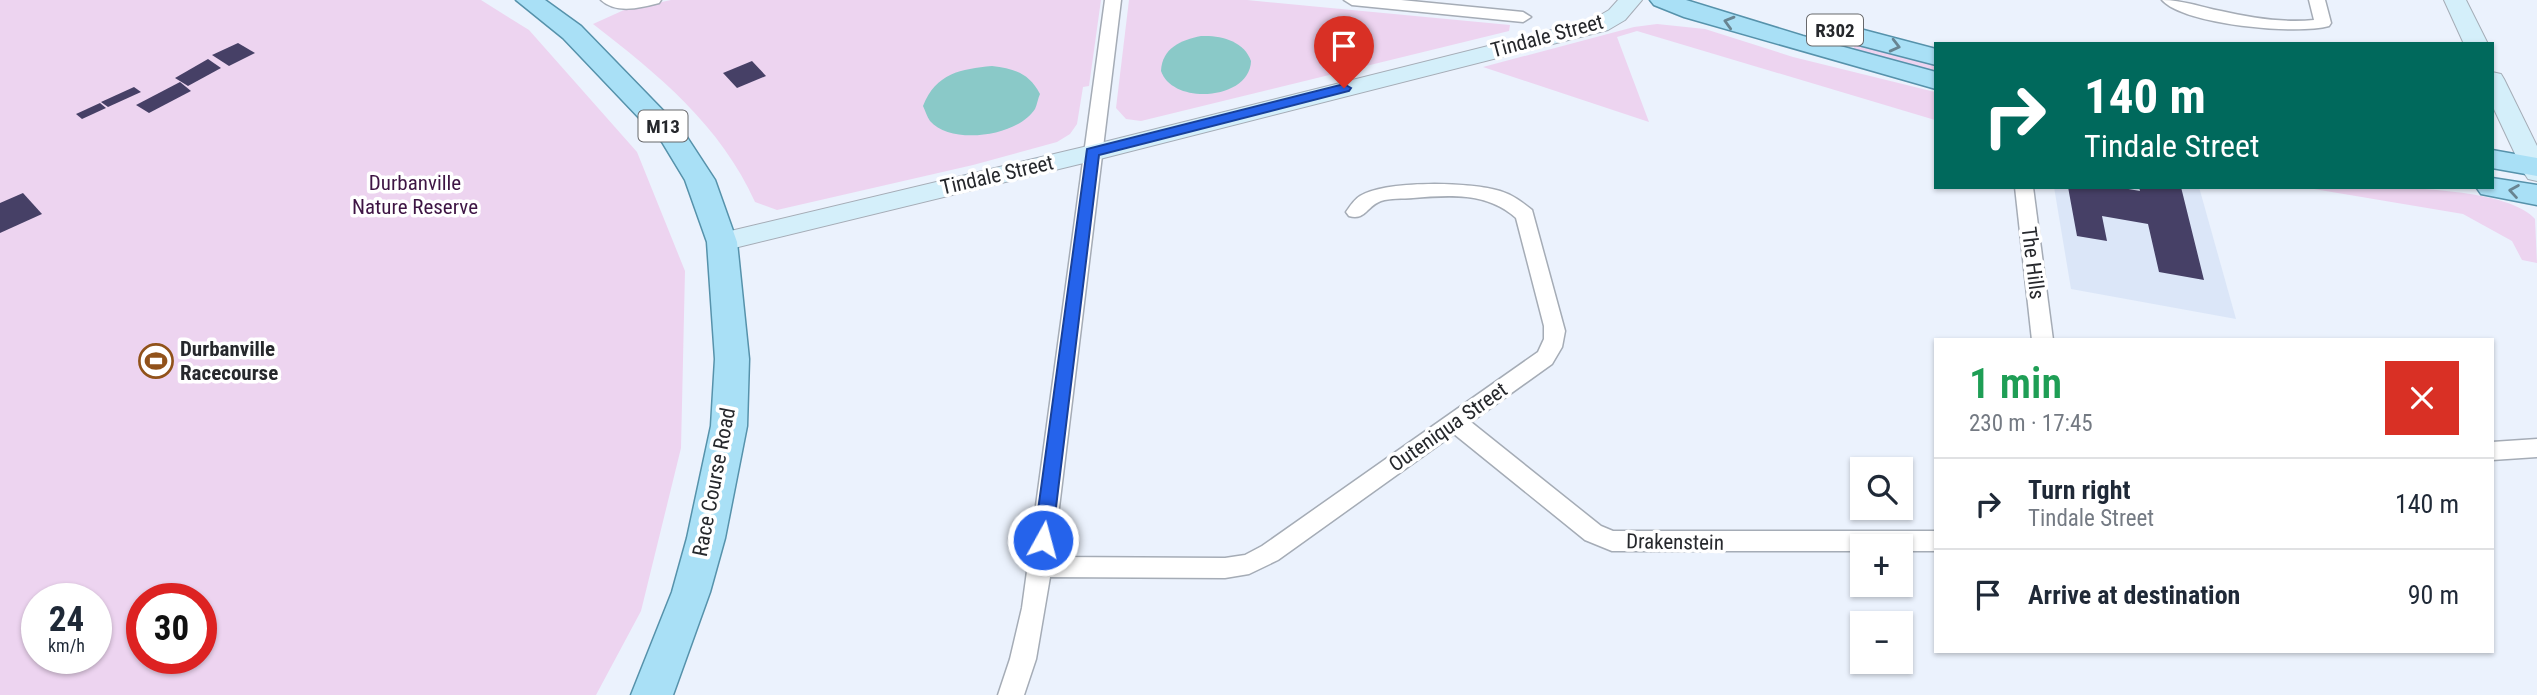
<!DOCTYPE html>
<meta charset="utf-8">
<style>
body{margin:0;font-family:"Roboto Condensed",sans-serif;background:#f6f6f7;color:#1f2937;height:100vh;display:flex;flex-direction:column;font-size:26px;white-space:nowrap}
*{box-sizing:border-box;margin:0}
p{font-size:23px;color:#747a83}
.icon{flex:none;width:38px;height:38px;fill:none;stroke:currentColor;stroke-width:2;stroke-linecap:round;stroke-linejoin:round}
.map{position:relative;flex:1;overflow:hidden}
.details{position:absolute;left:1934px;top:338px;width:560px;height:315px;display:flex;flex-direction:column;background:#fff;border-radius:0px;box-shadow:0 2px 5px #0004}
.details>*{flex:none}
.guide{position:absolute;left:1934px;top:42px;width:560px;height:147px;border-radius:0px;box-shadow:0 2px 5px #0004;background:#00695c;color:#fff;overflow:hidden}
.tools{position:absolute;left:1850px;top:457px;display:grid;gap:14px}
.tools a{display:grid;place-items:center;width:63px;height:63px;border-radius:0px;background:#fff;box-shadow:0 2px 5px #0004;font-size:35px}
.speed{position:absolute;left:21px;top:583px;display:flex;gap:14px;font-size:35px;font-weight:700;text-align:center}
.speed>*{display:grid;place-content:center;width:91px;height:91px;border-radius:50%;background:#fff;box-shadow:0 2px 5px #0004;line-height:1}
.speed small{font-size:18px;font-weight:400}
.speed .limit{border:10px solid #d22;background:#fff;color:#111}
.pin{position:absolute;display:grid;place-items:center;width:60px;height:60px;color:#fff;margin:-72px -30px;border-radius:50% 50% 50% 0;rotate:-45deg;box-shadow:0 0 7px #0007}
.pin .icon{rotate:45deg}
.me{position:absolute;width:77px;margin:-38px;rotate:7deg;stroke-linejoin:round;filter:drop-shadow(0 0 5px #0008)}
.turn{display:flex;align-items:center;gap:24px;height:147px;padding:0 35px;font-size:32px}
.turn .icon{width:91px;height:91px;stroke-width:2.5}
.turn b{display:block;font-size:49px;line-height:60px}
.round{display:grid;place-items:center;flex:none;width:74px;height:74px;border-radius:0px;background:#f6f6f7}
.overview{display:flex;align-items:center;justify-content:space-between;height:119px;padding:0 35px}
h1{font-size:42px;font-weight:600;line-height:52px;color:#1e9e55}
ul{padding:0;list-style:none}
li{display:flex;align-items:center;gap:21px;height:91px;padding:0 35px;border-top:2px solid #e0e1e3}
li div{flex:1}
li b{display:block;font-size:26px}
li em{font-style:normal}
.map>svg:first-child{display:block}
.built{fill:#dbe6f8}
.green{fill:#edd4f0;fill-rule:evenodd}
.water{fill:#8ac9c8}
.building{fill:#464066}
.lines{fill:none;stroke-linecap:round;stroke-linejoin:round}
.street-casing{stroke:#a5acb6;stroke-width:3}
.secondary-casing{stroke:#a5acb6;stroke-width:2}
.primary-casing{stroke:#5692ab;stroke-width:3}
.street{fill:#fff;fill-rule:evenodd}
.secondary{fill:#d4effa;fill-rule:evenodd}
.primary{fill:#a9e0f6;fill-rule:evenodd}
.oneway{stroke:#688491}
.route{fill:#2563eb;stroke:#184099;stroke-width:2}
.labels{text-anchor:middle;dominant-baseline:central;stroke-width:7;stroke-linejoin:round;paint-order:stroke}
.shield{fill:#fff;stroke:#67686b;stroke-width:2}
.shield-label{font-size:19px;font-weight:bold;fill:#26282c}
.street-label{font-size:21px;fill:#26282c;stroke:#fff}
.park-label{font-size:21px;fill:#3e1544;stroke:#fff}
.poi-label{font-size:21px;font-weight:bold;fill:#26282c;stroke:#fff;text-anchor:start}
</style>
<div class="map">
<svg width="2537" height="695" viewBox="0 0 2537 695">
<rect width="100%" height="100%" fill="#ebf2fd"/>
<polygon class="built" points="2054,187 2199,187 2236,319 2071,289"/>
<g class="green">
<path d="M0,0h481l48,30 108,122 48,119 -4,177 -40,163 -45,84h-596zM37,598h59v60h-59zM142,598h59v60h-59z"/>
<path d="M671,0h430l-12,86 -6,1 -6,37 -7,10 -13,8 -84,23 -196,45 -22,-8c-34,-76 -97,-128 -162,-178l31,-14z"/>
<polygon points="1129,0 1247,0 1510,25 1509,31 1141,121 1126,119 1116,108"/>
<polygon points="1657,24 1705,29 1793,57 1935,92 1935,120 1637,31 1617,37 1649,122 1483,67 1634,27"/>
<polygon points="1856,43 1935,64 1935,74 1852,51"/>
<path d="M2302,187c50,0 201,-5 233,32l2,44 -15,-3 -10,-19 -49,-27z"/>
</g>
<g class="water">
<path d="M1201,36c20,-1 43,5 50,25 -1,39 -78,45 -90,10 1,-23 20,-31 40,-35z"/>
<path d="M992,66c23,3 37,7 48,28 -2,4 -3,11 -5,15 -17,27 -83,37 -105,12 -3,-4 -5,-11 -7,-15 13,-33 38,-37 69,-40z"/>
</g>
<g class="building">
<polygon points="238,43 255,53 229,66 212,55"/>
<polygon points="208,59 221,68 188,86 175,78"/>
<polygon points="752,61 766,76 737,88 723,73"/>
<polygon points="180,82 191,91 149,113 136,105"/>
<polygon points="134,87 141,92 108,107 101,102"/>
<polygon points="100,103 106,108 82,119 76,114"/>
<polygon points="2068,187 2117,187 2140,191 2139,187 2181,187 2204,280 2159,272 2148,224 2102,216 2107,241 2077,236"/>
<polygon points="23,193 42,214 0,233 0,203"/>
</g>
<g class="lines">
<g class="street-casing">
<g id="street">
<path d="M601,0h60l-2,3c-19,5 -43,11 -58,-3z"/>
<path d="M1105,0h16l-68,557 172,1 20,-3 17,-9 276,-194 6,-13v-13l-28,-108c-29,-26 -67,-23 -103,-20 -10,1 -23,0 -32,3 -14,5 -16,20 -32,15l-3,-4c4,-6 9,-13 14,-16 26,-16 111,-14 140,-5 13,4 22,11 32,19l33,121 -3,16 -10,17 -81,58 130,104 12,5h323v20h-36v-5h-38v5h-250l-27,-11 -131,-106 -176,126 -29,14 -24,4 -175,-1 -14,82 -12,36h-26l12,-36 12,-51z"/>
<polygon points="1344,0 1401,0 1523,12 1531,17 1523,22 1352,5"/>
<path d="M2162,0c21,0 38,7 59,11 30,7 63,12 93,9l-5,-20h16l6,23 -2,3c-32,9 -145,-1 -167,-26z"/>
<polygon points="2015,187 2033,187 2053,340 2032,340"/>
<polygon points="2537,439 2537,457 2492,460 2492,442"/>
</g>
</g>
<g class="secondary-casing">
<g id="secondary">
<polygon points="1618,0 1642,0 1625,20 1608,30 1092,161 722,251 712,249 708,242 712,235 722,233 1092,145 1592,20 1609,10"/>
<polygon points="2444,0 2466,0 2488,44 2464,44"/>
<polygon points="2492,72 2501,74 2504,79 2537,146 2537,181 2528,179 2524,173 2492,105"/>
</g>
</g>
<g class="primary-casing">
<g id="primary">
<polygon points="516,0 545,0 581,26 683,131 715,180 737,242 749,359 747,426 725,538 710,592 673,695 631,695 672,592 687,538 711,426 715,359 707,242 685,180 662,142 563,38"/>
<polygon points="1650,0 1686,0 1803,36 1936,72 1936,89 1684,17 1654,5"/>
<polygon points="1841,24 1936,49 1936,65 1832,38 1828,32 1832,26"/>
<polygon points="2492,150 2537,158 2537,176 2492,168"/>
<polygon points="2492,178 2537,185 2537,205 2481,194 2476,187 2492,187"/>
</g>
</g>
<use href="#street" class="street"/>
<use href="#secondary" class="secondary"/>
<use href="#primary" class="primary"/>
</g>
<defs><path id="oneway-chevron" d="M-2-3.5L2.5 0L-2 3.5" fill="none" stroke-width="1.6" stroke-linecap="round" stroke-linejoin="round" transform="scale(1.75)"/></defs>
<g class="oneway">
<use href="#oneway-chevron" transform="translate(1729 22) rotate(-164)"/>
<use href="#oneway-chevron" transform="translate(1895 46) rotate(14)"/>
<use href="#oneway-chevron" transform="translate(2514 191) rotate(-171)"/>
</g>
<polygon class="route" points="1344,84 1351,88 1349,91 1099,155 1052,540 1049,545 1043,547 1036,545 1034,540 1087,149"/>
<defs>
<g id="stadium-ring" transform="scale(1.75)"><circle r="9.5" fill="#fff" stroke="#91521a" stroke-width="1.5"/><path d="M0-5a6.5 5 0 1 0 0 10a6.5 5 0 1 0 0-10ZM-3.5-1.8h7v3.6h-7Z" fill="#91521a"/></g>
</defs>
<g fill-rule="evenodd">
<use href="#stadium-ring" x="156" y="361"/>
</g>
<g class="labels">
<g class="shield">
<rect x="1807" y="14.5" width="56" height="31" rx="5"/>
<rect x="638.5" y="110.5" width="49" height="31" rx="5"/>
</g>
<g class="shield-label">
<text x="1835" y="30">R302</text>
<text x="663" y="126">M13</text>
</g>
<g class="street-label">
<text transform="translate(1547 36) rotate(-15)">Tindale Street</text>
<text transform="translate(997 175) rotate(-13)">Tindale Street</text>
<text transform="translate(2033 263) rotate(83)">The Hills</text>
<text transform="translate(1448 427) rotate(-35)">Outeniqua Street</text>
<text transform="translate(714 482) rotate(-79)">Race Course Road</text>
<text transform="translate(1675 542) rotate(1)">Drakenstein</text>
</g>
<g class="park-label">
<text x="415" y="183">Durbanville<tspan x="415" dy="24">Nature Reserve</tspan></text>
</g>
<g class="poi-label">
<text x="180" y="349">Durbanville<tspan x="180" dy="24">Racecourse</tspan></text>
</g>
</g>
</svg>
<div class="tools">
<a><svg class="icon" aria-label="search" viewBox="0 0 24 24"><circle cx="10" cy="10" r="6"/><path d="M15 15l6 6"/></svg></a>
<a>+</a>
<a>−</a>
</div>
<div class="speed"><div>24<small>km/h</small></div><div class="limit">30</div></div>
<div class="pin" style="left:1344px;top:88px;background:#d93025"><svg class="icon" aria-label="arrive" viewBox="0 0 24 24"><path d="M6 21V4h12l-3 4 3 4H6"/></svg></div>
<svg class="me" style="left:1043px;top:540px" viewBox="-20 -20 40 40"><circle r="17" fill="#2563eb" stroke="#fff" stroke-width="3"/><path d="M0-11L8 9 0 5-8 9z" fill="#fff"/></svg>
<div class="guide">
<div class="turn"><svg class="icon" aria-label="right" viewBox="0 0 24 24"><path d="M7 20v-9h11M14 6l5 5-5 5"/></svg><div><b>140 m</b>Tindale Street</div></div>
</div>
<section class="details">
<div class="overview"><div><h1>1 min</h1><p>230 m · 17:45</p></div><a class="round" style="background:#d93025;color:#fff"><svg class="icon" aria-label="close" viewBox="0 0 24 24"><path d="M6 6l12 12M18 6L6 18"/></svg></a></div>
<ul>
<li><svg class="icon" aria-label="right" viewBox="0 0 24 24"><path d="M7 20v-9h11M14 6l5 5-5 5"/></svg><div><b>Turn right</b><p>Tindale Street</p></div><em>140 m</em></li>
<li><svg class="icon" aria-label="arrive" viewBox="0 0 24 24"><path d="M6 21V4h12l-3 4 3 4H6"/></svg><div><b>Arrive at destination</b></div><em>90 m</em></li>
</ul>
</section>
</div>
